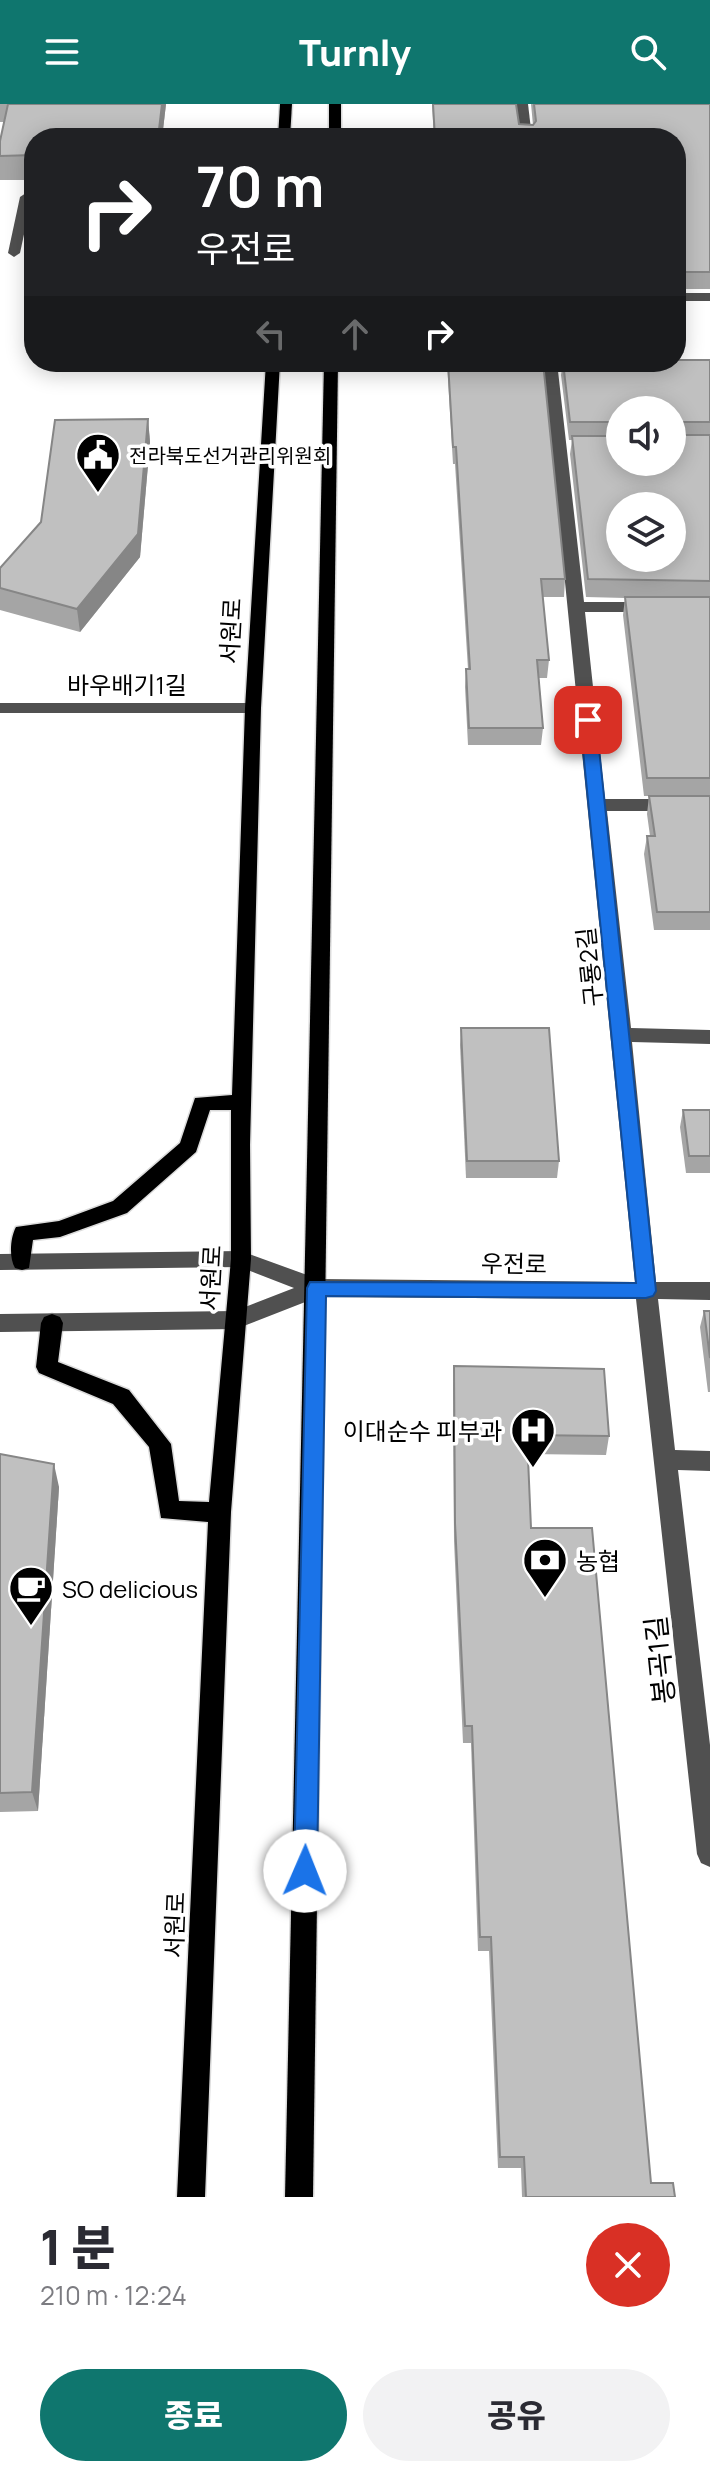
<!DOCTYPE html>
<html lang="ko">
<meta charset="utf-8">
<style>
body{margin:0;font-family:Manrope,"Noto Sans KR",sans-serif;background:#f2f2f3;color:#2b2b33;height:100vh;display:flex;flex-direction:column;font-size:30px;white-space:nowrap}
*{box-sizing:border-box;margin:0}
p{font-size:26px;color:#7c7c81}
.icon{flex:none;width:44px;height:44px;fill:none;stroke:currentColor;stroke-width:2;stroke-linecap:round;stroke-linejoin:round}
.map{position:relative;height:2093px;overflow:hidden}
.side{display:flex;flex-direction:column;background:#fff;flex:1}
.side>*{flex:none}
.top-card{position:absolute;left:24px;top:24px;width:662px;height:244px;border-radius:32px;box-shadow:0 4px 20px #0003;background:#202124;color:#fff;overflow:hidden}
.tools{position:absolute;left:606px;top:292px;display:grid;gap:16px}
.tools a{display:grid;place-items:center;width:80px;height:80px;border-radius:50%;background:#fff;box-shadow:0 4px 20px #0003;font-size:40px}
.pin{position:absolute;display:grid;place-items:center;width:68px;height:68px;color:#fff;margin:-34px;border-radius:16px;box-shadow:0 4px 12px #0006}
.me{position:absolute;width:88px;margin:-44px;rotate:1deg;stroke-linejoin:round;filter:drop-shadow(0 0 6px #0008)}
.turn{display:flex;align-items:center;gap:28px;height:168px;padding:0 40px;font-size:36px}
.turn .icon{width:104px;height:104px;stroke-width:2.5}
.turn b{display:block;font-size:56px;line-height:68px}
.lanes{display:flex;align-items:center;height:76px;padding:0 40px;background:#0003;justify-content:center;gap:40px;direction:ltr}
.lanes .off{opacity:.35}
.round{display:grid;place-items:center;flex:none;width:84px;height:84px;border-radius:42px;background:#f2f2f3}
.head{display:flex;align-items:center;justify-content:space-between;height:136px;padding:0 40px}
h1{font-size:48px;font-weight:800;line-height:60px}
.cta{display:flex;gap:16px;margin-top:auto;padding:16px 40px}
.cta a{flex:1;height:92px;border-radius:48px;background:#0f766e;color:#fff;font-size:32px;font-weight:800;line-height:92px;text-align:center}
.cta a+a{background:#f2f2f3;color:#2b2b33}
header{display:flex;justify-content:space-between;align-items:center;height:104px;padding:0 40px;background:#0f766e;color:#fff;font-size:36px;font-weight:800}
.map>svg:first-child{display:block}
.lines{fill:none;stroke-linecap:round;stroke-linejoin:round}
.major-casing{stroke:#dbdbdb;stroke-width:3}
.minor{fill:#505050;fill-rule:evenodd}
.major{fill:#000;fill-rule:evenodd}
.wall{fill:#a5a5a5;fill-rule:evenodd}
.shaded-wall{fill:#868686}
.building{fill:#c0c0c0;stroke:#868686;stroke-width:2;fill-rule:evenodd}
.route{fill:#1a73e8;stroke:#114b97;stroke-width:2}
.labels{text-anchor:middle;dominant-baseline:central;stroke-width:7;stroke-linejoin:round;paint-order:stroke}
.far-poi-label{font-size:20px;fill:#000;stroke:#fff;text-anchor:start}
.street-label{font-size:24px;fill:#000;stroke:#fff}
.poi-label{font-size:24px;fill:#000;stroke:#fff;text-anchor:start}
.near-street-label{font-size:28px;fill:#000;stroke:#fff}
</style>
<header><svg class="icon" aria-label="menu" viewBox="0 0 24 24"><path d="M4 6h16M4 12h16M4 18h16"/></svg>Turnly<svg class="icon" aria-label="search" viewBox="0 0 24 24"><circle cx="10" cy="10" r="6"/><path d="M15 15l6 6"/></svg></header>
<div class="map">
<svg width="710" height="2093" viewBox="0 0 710 2093">
<rect width="100%" height="100%" fill="#fff"/>
<g class="lines">
<g class="major-casing">
<g id="major">
<polygon points="280,0 292,0 290,34 278,34"/>
<rect x="329" y="0" width="12" height="34"/>
<path d="M266,258h14l-19,346 -11,437 1,114 -20,253 -26,685h-28l31,-675 -47,-4 -12,-71 -36,-43 -74,-31 -3,-6 5,-44 3,-6 8,-3 8,3 3,6 -5,39 71,28 42,54 8,57 30,1 22,-243v-149h-21l-14,42 -69,61 -67,24 -27,3 -4,28 -7,2 -7,-2c-6,-10 -5,-30 1,-41l43,-6 54,-20 67,-58 15,-45 37,-3 13,-387z"/>
<polygon points="324,258 338,258 313,2093 285,2093"/>
</g>
</g>
<g class="minor">
<polygon points="516,0 528,0 532,34 520,34"/>
<polygon points="26,89 32,93 20,149 14,153 8,149 20,93"/>
<rect x="676" y="189" width="34" height="8"/>
<polygon points="543,258 557,258 584,498 648,498 656,503 648,508 585,508 605,695 710,695 710,707 607,707 631,924 710,926 710,940 632,938 656,1178 710,1178 710,1196 658,1195 675,1346 710,1347 710,1367 678,1366 710,1641 710,1763 701,1759 697,1750 636,1195 318,1193 236,1225 0,1228 0,1210 235,1207 294,1184 240,1163 0,1166 0,1150 241,1147 318,1175 635,1178"/>
<polygon points="0,599 253,599 261,604 253,609 0,609"/>
</g>
<use href="#major" class="major"/>
</g>
<g class="wall">
<polygon points="0,0 166,0 162,34 34,34 34,76 0,76 0,37 4,18 0,18"/>
<polygon points="432,0 516,0 519,20 533,21 531,0 710,0 710,185 681,185 676,160 676,34 434,34"/>
<path d="M710,256v436h-66l-21,-181 2,-17 -39,-1 -16,-143 2,-14h-3l-8,-65 2,-13h113zM620,306l52,52h-52z"/>
<polygon points="447,258 543,258 565,475 564,493 543,493 549,556 547,574 539,574 543,624 541,641 468,641 465,583 466,565 468,565 455,360 453,360"/>
<polygon points="148,315 150,338 140,453 80,528 0,506 0,464"/>
<polygon points="649,692 710,692 710,826 654,826 644,750 647,732 650,732 647,710"/>
<polygon points="461,924 559,1057 557,1074 466,1074 460,941"/>
<polygon points="683,1006 710,1006 710,1069 686,1069 680,1023"/>
<polygon points="704,1207 710,1207 710,1288 708,1288 700,1223"/>
<polygon points="454,1262 609,1332 606,1351 528,1350 531,1424 651,2079 675,2093 522,2093 521,2064 498,2064 489,1847 478,1847 471,1639 463,1639 454,1437 453,1282"/>
<polygon points="0,1350 59,1383 38,1707 0,1708"/>
</g>
<g class="shaded-wall">
<polygon points="162,0 166,0 162,34 158,34"/>
<polygon points="148,315 150,338 140,453 80,528 77,505"/>
<polygon points="54,1360 59,1383 38,1707 32,1688"/>
</g>
<g class="building">
<polygon points="8,0 162,0 158,34 34,34 34,51 0,52 0,37"/>
<polygon points="433,0 516,0 519,20 533,21 536,17 534,0 710,0 710,168 683,168 676,133 676,34 435,34"/>
<polygon points="676,256 710,256 710,318 674,318 672,320 672,306 620,306 620,318 570,318 563,258 676,258"/>
<polygon points="448,258 543,258 565,475 541,475 549,556 537,556 543,624 469,624 466,565 470,565 456,343 453,343"/>
<polygon points="148,315 138,430 77,505 0,484 0,464 41,418 55,316"/>
<path d="M672,328v3h38v146l-122,-2 -16,-143h48v26h52zM620,402h52v52h-52z"/>
<polygon points="625,493 710,493 710,674 647,674"/>
<polygon points="649,692 710,692 710,808 657,808 647,732 655,732"/>
<polygon points="461,924 549,924 559,1057 467,1057"/>
<polygon points="683,1006 710,1006 710,1052 689,1052"/>
<polygon points="704,1207 710,1207 710,1254"/>
<polygon points="454,1262 604,1265 609,1332 527,1331 531,1424 592,1424 651,2079 673,2079 675,2093 526,2093 524,2053 500,2053 491,1833 480,1833 472,1622 465,1622 455,1419"/>
<polygon points="0,1350 54,1360 32,1688 0,1689"/>
</g>
<polygon class="route" points="588,611 596,616 656,1187 653,1192 646,1194 326,1192 317,1767 313,1775 305,1778 297,1775 294,1767 307,1184 310,1178 636,1179 580,616"/>
<defs>
<g id="civic-pin" transform="scale(2.3)"><path d="M0 17L-7.5 6A9.5 9.5 0 1 1 7.5 6Z" fill="#000" stroke="#fff"/><path d="M-.6-6.5H3V-4.5H.6V-3L4-1V1h2V6H-6V1h2V-1L-.6-3ZM-1.2 2.5V6h2.4V2.5Z" fill="#fff"/></g>
<g id="hospital-pin" transform="scale(2.3)"><path d="M0 17L-7.5 6A9.5 9.5 0 1 1 7.5 6Z" fill="#000" stroke="#fff"/><path d="M-5-5h3v3.5h4V-5h3V5h-3V1.5h-4V5h-3Z" fill="#fff"/></g>
<g id="bank-pin" transform="scale(2.3)"><path d="M0 17L-7.5 6A9.5 9.5 0 1 1 7.5 6Z" fill="#000" stroke="#fff"/><path d="M-6-4H6V4H-6ZM0-2.3a2.3 2.3 0 1 0 0 4.6a2.3 2.3 0 1 0 0-4.6Z" fill="#fff"/></g>
<g id="cafe-pin" transform="scale(2.3)"><path d="M0 17L-7.5 6A9.5 9.5 0 1 1 7.5 6Z" fill="#000" stroke="#fff"/><path d="M-5.5-4.5H6V0H3Q3 3.5 0 3.5H-2.5Q-5.5 3.5-5.5 0ZM3-3.2v2h1.7v-2ZM-6 4.5H4V6H-6Z" fill="#fff"/></g>
</defs>
<g fill-rule="evenodd">
<use href="#civic-pin" x="98" y="351"/>
<use href="#hospital-pin" x="533" y="1326"/>
<use href="#bank-pin" x="545" y="1456"/>
<use href="#cafe-pin" x="31" y="1484"/>
</g>
<g class="labels">
<g class="far-poi-label">
<text x="129" y="351">전라북도선거관리위원회</text>
</g>
<g class="street-label">
<text transform="translate(230 527) rotate(-87)">서원로</text>
<text x="127" y="580">바우배기1길</text>
<text transform="translate(589 863) rotate(-96)">구룡2길</text>
<text transform="translate(514 1159) rotate(1)">우전로</text>
<text transform="translate(210 1174) rotate(-87)">서원로</text>
<text transform="translate(174 1821) rotate(-88)">서원로</text>
</g>
<g class="poi-label">
<text x="502" y="1326" text-anchor="end">이대순수 피부과</text>
<text x="576" y="1456">농협</text>
<text x="62" y="1484">SO delicious</text>
</g>
<g class="near-street-label">
<text transform="translate(659 1556) rotate(-96)">봉곡1길</text>
</g>
</g>
</svg>
<div class="tools">
<a><svg class="icon" aria-label="sound" viewBox="0 0 24 24"><path d="M4 9h4l5-4v14l-5-4H4zM17 9q2 3 0 6"/></svg></a>
<a><svg class="icon" aria-label="layers" viewBox="0 0 24 24"><path d="M12 4l9 5-9 5-9-5zM3 14l9 5 9-5"/></svg></a>
</div>
<div class="pin" style="left:588px;top:616px;background:#d93025"><svg class="icon" aria-label="arrive" viewBox="0 0 24 24"><path d="M6 21V4h12l-3 4 3 4H6"/></svg></div>
<svg class="me" style="left:305px;top:1767px" viewBox="-20 -20 40 40"><circle r="19" fill="#fff"/><path d="M0-13L10 11 0 6-10 11z" fill="#1a73e8"/></svg>
<div class="top-card">
<div class="turn"><svg class="icon" aria-label="right" viewBox="0 0 24 24"><path d="M7 20v-9h11M14 6l5 5-5 5"/></svg><div><b>70 m</b>우전로</div></div>
<div class="lanes"><svg class="icon off" aria-label="left" viewBox="0 0 24 24"><path d="M17 20v-9H6M10 6l-5 5 5 5"/></svg><svg class="icon off" aria-label="ahead" viewBox="0 0 24 24"><path d="M12 20V5M6 11l6-6 6 6"/></svg><svg class="icon" aria-label="right" viewBox="0 0 24 24"><path d="M7 20v-9h11M14 6l5 5-5 5"/></svg></div>
</div>
</div>
<section class="side">
<div class="head"><div><h1>1 분</h1><p>210 m · 12:24</p></div><a class="round" style="background:#d93025;color:#fff"><svg class="icon" aria-label="close" viewBox="0 0 24 24"><path d="M6 6l12 12M18 6L6 18"/></svg></a></div>
<div class="cta"><a>종료</a><a>공유</a></div>
</section>
